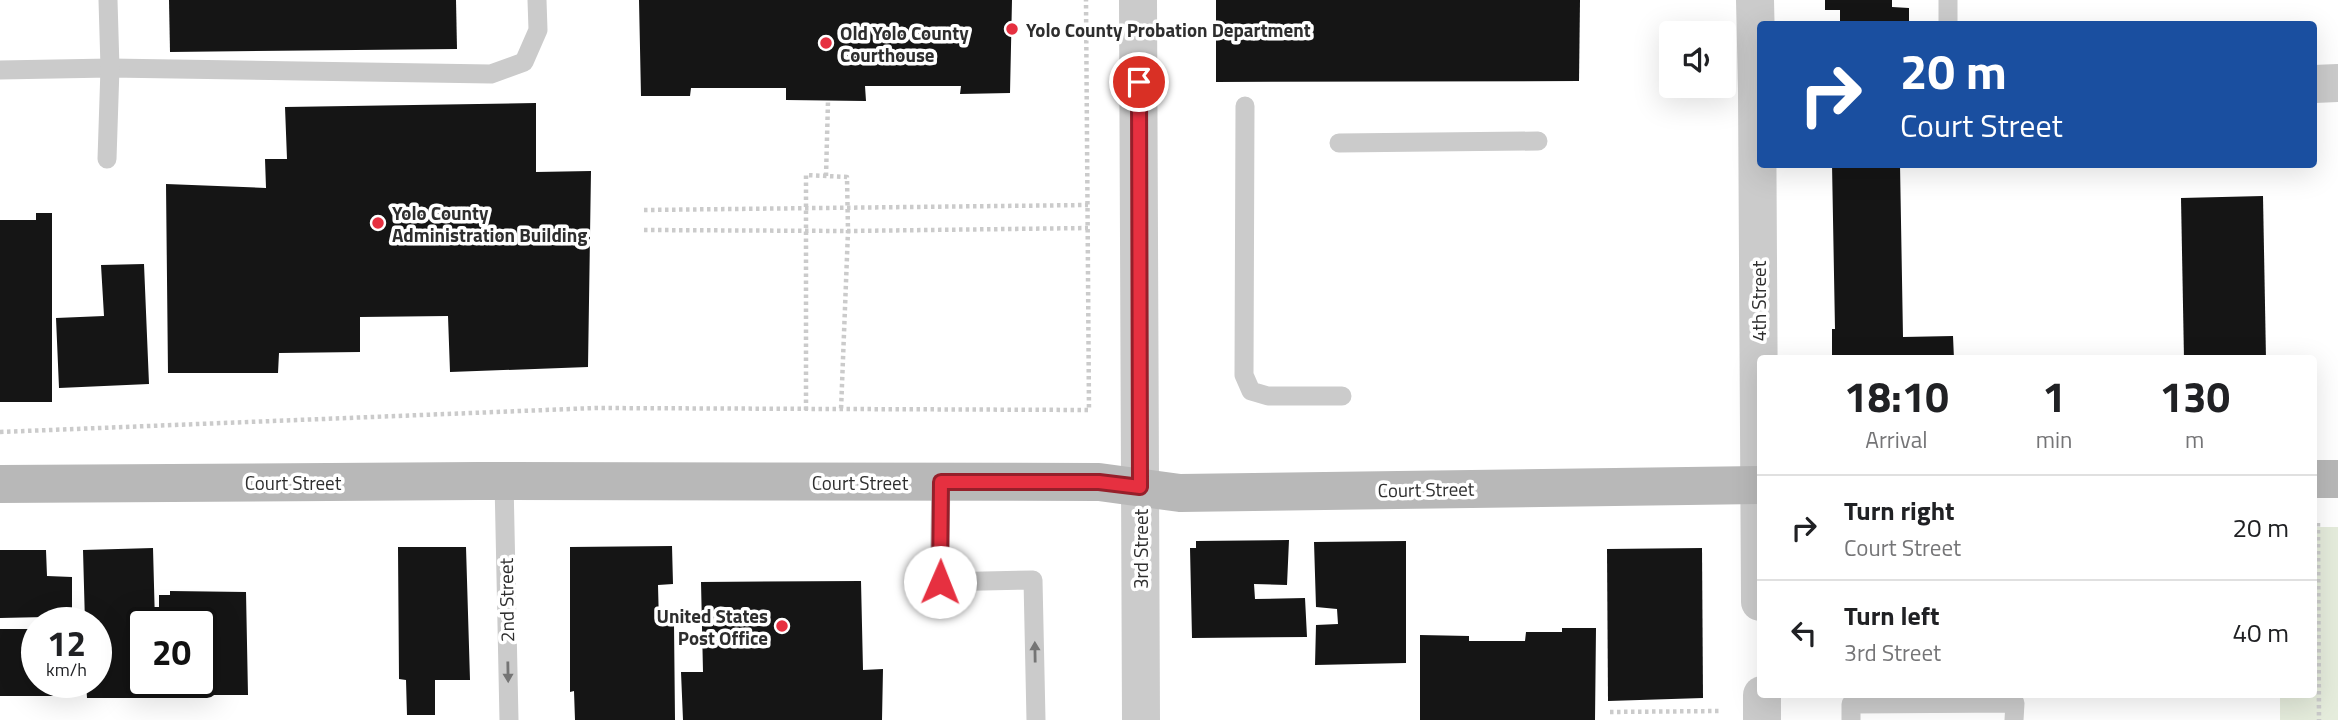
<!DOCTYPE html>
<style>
body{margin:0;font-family:"Titillium Web",sans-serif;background:#f6f6f6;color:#202124;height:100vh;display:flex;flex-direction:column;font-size:26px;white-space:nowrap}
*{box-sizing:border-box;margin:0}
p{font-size:23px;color:#757577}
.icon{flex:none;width:38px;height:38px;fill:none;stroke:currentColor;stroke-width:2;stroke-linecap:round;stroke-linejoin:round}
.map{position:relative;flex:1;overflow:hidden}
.drawer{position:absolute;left:1757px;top:355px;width:560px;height:343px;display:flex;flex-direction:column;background:#fff;border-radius:7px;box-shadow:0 7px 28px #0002}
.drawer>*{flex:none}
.guide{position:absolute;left:1757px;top:21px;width:560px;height:147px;border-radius:7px;box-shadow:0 7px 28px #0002;background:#1a4fa0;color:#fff;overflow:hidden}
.fabs{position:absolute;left:1659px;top:21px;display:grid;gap:14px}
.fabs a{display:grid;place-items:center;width:77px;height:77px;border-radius:7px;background:#fff;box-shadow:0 7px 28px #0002;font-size:35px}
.speed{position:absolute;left:21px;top:607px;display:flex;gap:14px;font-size:35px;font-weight:700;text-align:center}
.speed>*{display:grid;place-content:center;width:91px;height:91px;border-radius:50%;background:#fff;box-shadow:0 7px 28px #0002;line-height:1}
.speed small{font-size:18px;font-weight:400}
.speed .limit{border:4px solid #111;border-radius:10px;background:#fff;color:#111}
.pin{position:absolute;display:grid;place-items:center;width:60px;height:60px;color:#fff;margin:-30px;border:4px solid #fff;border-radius:50%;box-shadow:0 2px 7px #0007}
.me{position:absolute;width:77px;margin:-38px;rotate:1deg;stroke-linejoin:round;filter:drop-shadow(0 0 5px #0008)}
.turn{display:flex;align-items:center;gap:24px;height:147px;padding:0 28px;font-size:32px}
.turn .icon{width:91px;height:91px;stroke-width:2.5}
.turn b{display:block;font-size:49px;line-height:60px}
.eta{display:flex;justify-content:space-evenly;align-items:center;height:119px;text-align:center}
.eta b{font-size:42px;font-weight:700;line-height:49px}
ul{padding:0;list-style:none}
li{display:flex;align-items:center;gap:21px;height:105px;padding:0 28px;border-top:2px solid #e0e0e0}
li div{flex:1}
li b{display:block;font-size:26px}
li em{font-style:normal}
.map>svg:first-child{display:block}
.green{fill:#e5ecdc}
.building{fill:#151515}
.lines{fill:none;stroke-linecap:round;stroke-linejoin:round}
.path{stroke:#cbcbcb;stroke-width:4.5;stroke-dasharray:3.5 3.5;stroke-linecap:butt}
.lane{stroke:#cbcbcb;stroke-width:19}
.street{stroke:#cbcbcb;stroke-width:38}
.secondary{stroke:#b8b8b8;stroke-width:38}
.oneway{fill:#757575}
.route-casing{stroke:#961f2a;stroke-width:18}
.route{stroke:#e63040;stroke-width:12}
.poi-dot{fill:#e63040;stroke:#fff;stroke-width:2.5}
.labels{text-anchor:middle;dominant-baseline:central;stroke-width:7;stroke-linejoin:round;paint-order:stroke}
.poi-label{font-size:19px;font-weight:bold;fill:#2e2e2e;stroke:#fff;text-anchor:start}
.street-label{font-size:19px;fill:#2e2e2e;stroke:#fff}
</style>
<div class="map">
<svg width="2338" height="720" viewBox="0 0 2338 720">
<rect width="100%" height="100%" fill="#fff"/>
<polygon class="green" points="2314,527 2338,527 2338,720 2280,720 2280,695 2314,695"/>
<g class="building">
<polygon points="169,0 456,0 457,49 170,52"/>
<polygon points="639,0 1012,0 1010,93 960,94 961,86 865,86 866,101 786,100 786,88 691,88 690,96 641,96"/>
<polygon points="1216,0 1580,0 1579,81 1216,82"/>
<polygon points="1825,0 1892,0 1892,7 1909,8 1909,24 1840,24 1840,10 1825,10"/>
<polygon points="536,103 536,172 591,171 588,367 450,372 448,316 360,317 360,352 279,353 278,373 168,373 166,184 266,188 265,159 287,159 285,107"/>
<polygon points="1832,164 1900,164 1903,337 1953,336 1954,359 1832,359 1832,329 1835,329"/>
<polygon points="2263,196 2266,359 2184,359 2181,198"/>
<polygon points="36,213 52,213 52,402 0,402 0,220 36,220"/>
<polygon points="144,264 149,384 59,388 56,318 104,316 101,265"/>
<polygon points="1289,540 1287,585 1254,584 1255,599 1305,598 1307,637 1192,638 1190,548 1196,548 1196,541"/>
<polygon points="1406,541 1406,663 1315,665 1316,625 1338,624 1337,609 1316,607 1314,542"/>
<polygon points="672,546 673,584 658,585 659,624 674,624 675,720 575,720 574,691 570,692 570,547"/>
<polygon points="398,547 466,547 470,680 435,680 435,715 407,715 406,680 399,679"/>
<polygon points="153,548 155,623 142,623 142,682 156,682 156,698 87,698 86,682 96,682 96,623 85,623 83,550"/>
<polygon points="1702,548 1703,698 1608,701 1607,549"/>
<polygon points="0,550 46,550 47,576 72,577 72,623 46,623 46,617 0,618"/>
<polygon points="861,581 863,670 883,669 882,720 683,720 681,672 703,672 701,582"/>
<polygon points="170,591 246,592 248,695 173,695 172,692 159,692 159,682 201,682 201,623 159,623 159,595 170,595"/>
<polygon points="1562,628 1596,628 1595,720 1420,720 1420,635 1469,636 1469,641 1525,641 1526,632 1562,632"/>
<polygon points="0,629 37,629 37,682 71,682 71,696 0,696"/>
</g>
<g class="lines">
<g class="path">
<polyline points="826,176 828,101"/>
<polyline points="644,210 1088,205"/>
<polyline points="644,230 848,231 1088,228"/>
<polyline points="806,410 806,175 847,177 848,231 841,410"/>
<polyline points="0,432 595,408 1089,410 1086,0"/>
<polyline points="2318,523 2319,720"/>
<polyline points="1610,712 1720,711"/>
</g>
<g class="lane">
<polyline points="1948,0 1948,24"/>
<polyline points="0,70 110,68 491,74 524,62 538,30 537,0"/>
<polyline points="1245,106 1244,375 1251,391 1268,396 1342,396"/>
<polyline points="1339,143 1538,141"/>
<polyline points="107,159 110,68 108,0"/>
<polyline points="504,481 509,720"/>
<polyline points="941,482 939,582 1033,580 1036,720"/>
<polyline points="1851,720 1851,704 2015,703 2014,720"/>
</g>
<g class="street">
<polyline points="1138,0 1141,720"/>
<polyline points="1755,0 1757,89 1760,602"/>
<polyline points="2314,84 2338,83"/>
<polyline points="1762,695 1762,720"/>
</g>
<g class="secondary">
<polyline points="2314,479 2338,479"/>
<polyline points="0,484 478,481 1099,482 1180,493 1760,485"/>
</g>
</g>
<defs><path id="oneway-solid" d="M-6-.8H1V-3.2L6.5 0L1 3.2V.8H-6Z" transform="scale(1.75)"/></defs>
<g class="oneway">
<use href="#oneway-solid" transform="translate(1035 652) rotate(-91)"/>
<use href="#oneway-solid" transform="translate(508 672) rotate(89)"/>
</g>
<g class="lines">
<g class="route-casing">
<polyline id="route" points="940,582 941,482 1099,482 1140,487 1139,82"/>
</g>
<use href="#route" class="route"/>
</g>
<g class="poi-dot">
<circle cx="1012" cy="29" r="7"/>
<circle cx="826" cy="43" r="7"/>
<circle cx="378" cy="223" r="7"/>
<circle cx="782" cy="626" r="7"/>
</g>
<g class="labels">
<g class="poi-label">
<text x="1026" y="29">Yolo County Probation Department</text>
<text x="840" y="32">Old Yolo County<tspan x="840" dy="22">Courthouse</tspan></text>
<text x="392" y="212">Yolo County<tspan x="392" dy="22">Administration Building</tspan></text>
<text x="768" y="615" text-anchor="end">United States<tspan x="768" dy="22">Post Office</tspan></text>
</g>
<g class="street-label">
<text transform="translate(1758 301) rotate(-90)">4th Street</text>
<text x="293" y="482">Court Street</text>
<text x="860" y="482">Court Street</text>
<text transform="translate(1426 489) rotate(-1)">Court Street</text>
<text transform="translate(1140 549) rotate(-90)">3rd Street</text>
<text transform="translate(506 600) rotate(-91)">2nd Street</text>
</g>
</g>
</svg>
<div class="fabs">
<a><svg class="icon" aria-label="sound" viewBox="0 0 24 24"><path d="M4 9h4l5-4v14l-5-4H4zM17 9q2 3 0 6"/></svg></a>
</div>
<div class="speed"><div>12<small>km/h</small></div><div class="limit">20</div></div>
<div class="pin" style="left:1139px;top:82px;background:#d93025"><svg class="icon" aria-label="arrive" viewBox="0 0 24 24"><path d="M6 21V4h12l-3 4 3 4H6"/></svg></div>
<svg class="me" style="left:940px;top:582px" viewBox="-20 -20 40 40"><circle r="19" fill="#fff"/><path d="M0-13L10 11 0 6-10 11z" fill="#e63040"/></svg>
<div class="guide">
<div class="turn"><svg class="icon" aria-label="right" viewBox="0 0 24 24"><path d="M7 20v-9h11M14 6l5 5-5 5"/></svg><div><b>20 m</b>Court Street</div></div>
</div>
<section class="drawer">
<div class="eta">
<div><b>18:10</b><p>Arrival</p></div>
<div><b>1</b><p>min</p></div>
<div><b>130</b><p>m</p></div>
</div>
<ul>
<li><svg class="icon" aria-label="right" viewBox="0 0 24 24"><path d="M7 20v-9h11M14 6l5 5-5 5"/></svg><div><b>Turn right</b><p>Court Street</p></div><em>20 m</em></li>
<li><svg class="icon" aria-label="left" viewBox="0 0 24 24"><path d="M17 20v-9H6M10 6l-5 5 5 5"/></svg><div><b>Turn left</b><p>3rd Street</p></div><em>40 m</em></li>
</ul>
</section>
</div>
